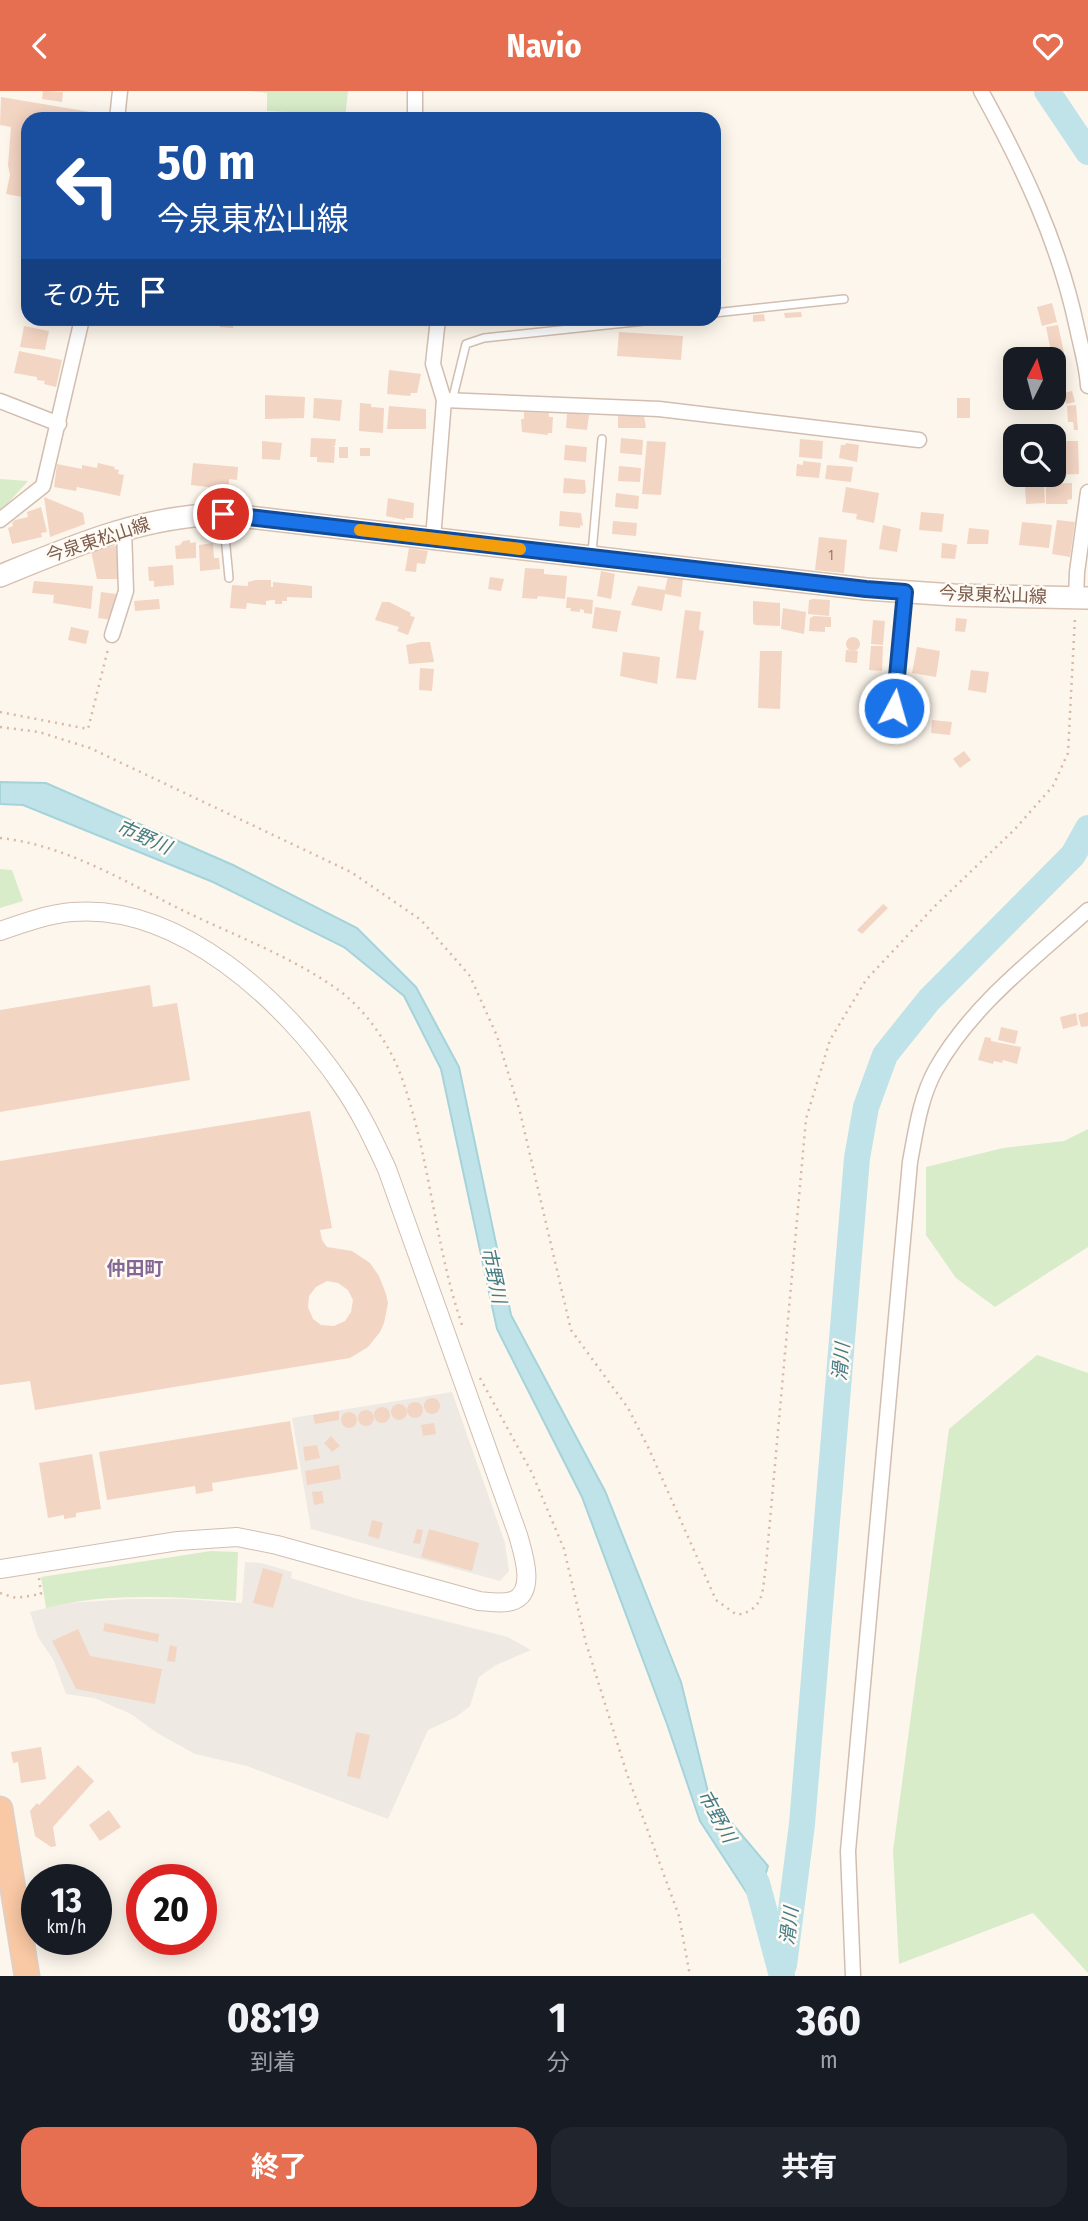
<!DOCTYPE html>
<html lang="ja">
<meta charset="utf-8">
<style>
body{margin:0;font-family:"Fira Sans Condensed","Noto Sans JP",sans-serif;background:#20242c;color:#f1f3f6;height:100vh;display:flex;flex-direction:column;font-size:26px;white-space:nowrap}
*{box-sizing:border-box;margin:0}
p{font-size:23px;color:#9ea1a6}
.icon{flex:none;width:38px;height:38px;fill:none;stroke:currentColor;stroke-width:2;stroke-linecap:round;stroke-linejoin:round}
.map{position:relative;height:1885px;overflow:hidden}
.panel{display:flex;flex-direction:column;background:#171b24;flex:1}
.panel>*{flex:none}
.top-card{position:absolute;left:21px;top:21px;width:700px;height:214px;border-radius:21px;box-shadow:0 4px 18px #0003;background:#1a4fa0;color:#fff;overflow:hidden}
.needle{width:46px;rotate:6deg}
.buttons{position:absolute;left:1003px;top:256px;display:grid;gap:14px}
.buttons a{display:grid;place-items:center;width:63px;height:63px;border-radius:14px;background:#171b24;box-shadow:0 4px 18px #0003;font-size:35px}
.speed{position:absolute;left:21px;top:1773px;display:flex;gap:14px;font-size:35px;font-weight:700;text-align:center}
.speed>*{display:grid;place-content:center;width:91px;height:91px;border-radius:50%;background:#171b24;box-shadow:0 4px 18px #0003;line-height:1}
.speed small{font-size:18px;font-weight:400}
.speed .limit{border:10px solid #d22;background:#fff;color:#111}
.pin{position:absolute;display:grid;place-items:center;width:60px;height:60px;color:#fff;margin:-30px;border:4px solid #fff;border-radius:50%;box-shadow:0 2px 7px #0007}
.me{position:absolute;width:77px;margin:-38px;rotate:6deg;stroke-linejoin:round;filter:drop-shadow(0 0 5px #0008)}
.turn{display:flex;align-items:center;gap:24px;height:147px;padding:0 21px;font-size:32px}
.turn .icon{width:91px;height:91px;stroke-width:2.5}
.turn b{display:block;font-size:49px;line-height:60px}
.then{display:flex;align-items:center;height:66px;padding:0 21px;background:#0003;gap:14px;font-size:26px}
.eta{display:flex;justify-content:space-evenly;align-items:center;height:119px;text-align:center}
.eta b{font-size:42px;font-weight:700;line-height:49px}
.cta{display:flex;gap:14px;margin-top:auto;padding:14px 21px}
.cta a{flex:1;height:80px;border-radius:21px;background:#e76f51;color:#fff;font-size:28px;font-weight:700;line-height:80px;text-align:center}
.cta a+a{background:#20242c;color:#f1f3f6}
header{display:flex;justify-content:space-between;align-items:center;height:91px;padding:0 21px;background:#e76f51;color:#fff;font-size:32px;font-weight:700}
.map>svg:first-child{display:block}
.industrial{fill:#efe9e4}
.green{fill:#d8ecc9}
.water{fill:#bfe3e8;stroke:#a5d3da;stroke-width:2}
.lines{fill:none;stroke-linecap:round;stroke-linejoin:round}
.river{stroke:#bfe3e8;stroke-width:26}
.building{fill:#f3d5c3;fill-rule:evenodd}
.service-casing{stroke:#d1beb0;stroke-width:10}
.minor-casing{stroke:#d1beb0;stroke-width:17}
.tertiary-casing{stroke:#d1beb0;stroke-width:20}
.secondary-casing{stroke:#d6c0b0;stroke-width:24}
.trunk-casing{stroke:#dad1cd;stroke-width:27}
.path{stroke:#d9b8a5;stroke-width:2.5;stroke-dasharray:2 5;stroke-linecap:butt}
.service{stroke:#fff;stroke-width:7}
.minor{stroke:#fff;stroke-width:14}
.tertiary{stroke:#fff;stroke-width:18}
.secondary{stroke:#fff;stroke-width:21}
.trunk{stroke:#f9c8a4;stroke-width:24}
.route-casing{stroke:#114b97;stroke-width:18}
.route{stroke:#1a73e8;stroke-width:12}
.slow{stroke:#f59e0b;stroke-width:12}
.labels{text-anchor:middle;dominant-baseline:central;stroke-width:5;stroke-linejoin:round;paint-order:stroke}
.number-label{font-size:14px;fill:#987a6a}
.street-label{font-size:18px;fill:#7a5c4d;stroke:#fffaf3}
.water-label{font-size:19px;font-style:italic;fill:#437c86;stroke:#fffaf3}
.neighbourhood-label{font-size:19px;font-weight:bold;fill:#846695;stroke:#fffaf3}
</style>
<header><svg class="icon" aria-label="back" viewBox="0 0 24 24"><path d="M15 5l-7 7 7 7"/></svg>Navio<svg class="icon" aria-label="heart" viewBox="0 0 24 24"><path d="M12 20l-8-8c-3-5 5-10 8-4 3-6 11-1 8 4z"/></svg></header>
<div class="map">
<svg width="1088" height="1885" viewBox="0 0 1088 1885">
<rect width="100%" height="100%" fill="#fdf6ec"/>
<g class="industrial">
<polygon points="452,1301 505,1452 509,1480 500,1490 311,1438 292,1327"/>
<polygon points="245,1471 261,1472 292,1481 291,1487 354,1507 508,1546 531,1559 496,1574 479,1586 470,1615 456,1626 428,1639 388,1728 247,1675 195,1663 157,1642 131,1623 94,1607 66,1603 54,1570 38,1546 30,1521 66,1512 129,1508 184,1508 242,1512"/>
</g>
<g class="green">
<polygon points="251,0 348,0 345,28 287,28 287,21 267,20 267,2"/>
<polygon points="0,388 28,390 0,421"/>
<polygon points="0,778 12,779 23,810 0,817"/>
<polygon points="1088,1038 1088,1156 995,1216 956,1187 926,1144 926,1076 1003,1057 1064,1050"/>
<polygon points="1037,1264 1088,1282 1088,1882 1033,1822 899,1873 893,1760 949,1338"/>
<path d="M211,1460l27,1 -2,49c-62,-4 -129,-9 -190,7l-5,-31z"/>
</g>
<polygon class="water" points="0,691 46,692 233,774 357,837 416,896 459,976 511,1224 605,1400 681,1591 709,1705 768,1775 756,1816 700,1730 667,1633 582,1406 497,1238 441,978 404,905 344,856 213,791 23,714 0,713"/>
<g class="lines">
<g class="river">
<polyline points="1047,0 1088,61"/>
<polyline points="743,1770 757,1792 782,1885"/>
<polyline points="784,1874 802,1733 857,1067 866,1016 885,964 929,909 1073,764 1088,737"/>
</g>
</g>
<g class="building">
<polygon points="43,0 63,1 62,11 42,8"/>
<polygon points="1,6 108,24 107,28 28,28 28,107 6,103 10,84 8,74 11,36 0,34"/>
<polygon points="1052,212 1057,231 1042,235 1037,216"/>
<polygon points="801,221 802,226 785,227 784,222"/>
<polygon points="764,223 765,230 753,231 753,224"/>
<polygon points="201,228 234,228 233,237 220,236 220,233 201,232"/>
<polygon points="1058,234 1064,262 1052,265 1046,236"/>
<polygon points="24,235 49,240 45,259 20,256"/>
<polygon points="619,241 683,245 681,269 617,265"/>
<polygon points="19,260 62,269 56,296 44,293 45,290 37,289 37,286 14,282"/>
<polygon points="389,279 421,283 417,302 411,302 410,305 387,303"/>
<polygon points="1072,300 1075,311 1066,313 1064,302"/>
<polygon points="265,304 305,306 304,327 265,328"/>
<polygon points="314,307 342,309 340,330 313,327"/>
<rect x="957" y="307" width="13" height="20"/>
<polygon points="360,312 371,313 371,316 384,317 383,342 359,340"/>
<polygon points="1076,314 1078,339 1074,339 1073,331 1068,331 1067,315"/>
<polygon points="389,315 426,318 426,338 387,338"/>
<polygon points="524,321 549,322 549,326 553,326 552,342 548,342 548,344 522,341 521,328 524,328"/>
<polygon points="567,322 589,324 587,339 566,337"/>
<polygon points="618,324 644,325 646,337 618,337"/>
<polygon points="311,347 336,348 335,355 332,356 335,356 334,372 317,371 317,366 310,366"/>
<polygon points="621,347 643,349 642,364 620,362"/>
<polygon points="800,348 823,350 822,368 799,366"/>
<polygon points="262,350 282,352 280,369 262,368"/>
<polygon points="647,350 666,351 661,404 642,403"/>
<polygon points="1054,350 1078,350 1079,383 1054,384"/>
<polygon points="846,352 859,354 857,371 839,367 841,354 845,354"/>
<polygon points="565,354 587,356 586,371 564,369"/>
<rect x="339" y="356" width="9" height="11"/>
<rect x="360" y="357" width="10" height="8"/>
<polygon points="803,370 821,372 819,387 796,385 797,373 803,374"/>
<polygon points="98,372 115,376 114,378 119,379 118,383 124,384 120,405 77,396 76,400 54,396 57,373 82,378 82,374 97,377"/>
<polygon points="193,372 238,376 237,389 229,388 229,399 222,398 222,395 216,394 216,397 191,394"/>
<polygon points="827,374 853,376 851,391 825,388"/>
<polygon points="619,375 641,377 640,391 618,390"/>
<polygon points="564,387 585,389 586,401 584,403 563,402"/>
<polygon points="1072,392 1072,408 1067,409 1068,413 1046,413 1046,393"/>
<polygon points="1044,394 1045,412 1026,413 1025,395"/>
<polygon points="846,396 879,402 874,432 856,428 857,423 842,421"/>
<polygon points="616,402 639,405 638,418 615,416"/>
<polygon points="44,406 83,422 85,433 50,446"/>
<polygon points="388,407 414,412 413,427 405,427 405,429 386,425"/>
<polygon points="41,416 47,441 41,442 42,446 12,453 8,437 13,435 12,432 15,429 28,426 27,421"/>
<polygon points="560,420 581,422 583,435 580,434 580,437 559,435"/>
<polygon points="921,421 944,423 942,441 919,439"/>
<polygon points="1057,429 1075,431 1070,466 1052,463"/>
<polygon points="613,430 637,432 636,445 612,443"/>
<polygon points="1022,431 1052,434 1049,457 1019,454"/>
<polygon points="883,434 901,438 897,461 879,458"/>
<polygon points="969,437 989,439 988,453 967,453"/>
<polygon points="819,446 847,449 844,482 815,479"/>
<polygon points="190,449 190,452 196,451 196,467 176,468 175,455 180,454 183,450"/>
<polygon points="213,452 214,467 219,467 220,478 200,480 199,454"/>
<polygon points="942,452 957,454 955,468 941,467"/>
<polygon points="119,454 122,488 97,488 91,460"/>
<polygon points="409,457 428,460 425,473 417,472 416,481 405,480"/>
<polygon points="173,474 174,494 154,496 154,490 149,490 148,476"/>
<polygon points="525,477 544,478 544,483 567,485 565,508 538,505 537,508 522,507"/>
<polygon points="601,480 615,483 611,508 597,505"/>
<polygon points="668,485 683,488 681,506 665,503 662,520 631,514 638,495 665,499"/>
<polygon points="490,486 504,488 501,500 488,498"/>
<polygon points="256,489 271,489 271,496 273,496 273,491 312,495 312,507 287,506 287,510 282,510 282,513 275,513 275,509 272,509 266,510 266,514 247,512 246,518 230,517 232,494 248,495 248,491"/>
<polygon points="34,490 93,495 91,518 53,512 54,504 32,502"/>
<polygon points="101,501 116,503 112,529 98,527"/>
<polygon points="567,506 593,509 592,523 584,522 584,519 580,518 580,521 570,520 571,517 566,517"/>
<polygon points="159,508 160,518 135,520 134,510"/>
<polygon points="813,508 830,509 829,525 808,523 809,509"/>
<polygon points="753,510 780,512 780,535 755,534 753,532"/>
<polygon points="382,511 389,511 411,522 410,525 415,526 408,544 397,540 399,536 375,529"/>
<polygon points="595,516 621,520 617,541 592,537"/>
<polygon points="783,517 806,521 804,543 781,538"/>
<polygon points="685,519 701,521 699,539 704,540 696,589 676,587"/>
<polygon points="814,525 831,526 831,536 825,536 825,541 809,540 810,527"/>
<polygon points="956,527 967,528 965,541 955,540"/>
<polygon points="873,529 885,530 883,554 871,553"/>
<polygon points="71,536 89,540 86,553 68,549"/>
<circle cx="853" cy="553" r="7"/>
<polygon points="421,551 430,551 434,571 409,573 406,554"/>
<polygon points="871,555 883,555 882,580 869,579"/>
<polygon points="917,556 940,560 936,586 912,582"/>
<polygon points="846,559 858,560 857,572 845,571"/>
<polygon points="760,560 782,560 780,618 758,617"/>
<polygon points="623,561 660,566 657,593 620,585"/>
<polygon points="420,577 434,578 432,600 419,599"/>
<polygon points="971,579 989,581 986,602 968,599"/>
<polygon points="909,621 925,622 923,641 908,639"/>
<polygon points="932,629 952,631 950,644 931,642"/>
<polygon points="964,660 971,669 960,677 953,668"/>
<polygon points="883,813 888,817 862,843 857,839"/>
<polygon points="150,894 153,916 177,912 190,989 0,1021 0,919"/>
<polygon points="1088,921 1088,935 1081,936 1078,924"/>
<polygon points="1076,922 1078,934 1063,938 1060,926"/>
<polygon points="1001,936 1018,940 1015,953 998,949"/>
<polygon points="985,946 991,947 991,950 1021,956 1017,973 1003,969 1002,972 994,970 993,973 978,969"/>
<path d="M310,1020l22,117 -12,2 2,10 5,7 25,4 18,12 9,13 7,18 2,9 -4,20 -4,9 -12,15 -18,11 -315,52 -5,-29 -30,4v-224zM327,1190l11,2 10,7 5,10 -2,12 -6,9 -11,5 -13,-1 -8,-6 -5,-12 1,-11 7,-9z"/>
<circle cx="432" cy="1315" r="8"/>
<circle cx="415" cy="1319" r="8"/>
<circle cx="399" cy="1321" r="8"/>
<circle cx="382" cy="1324" r="8"/>
<circle cx="366" cy="1327" r="8"/>
<polygon points="339,1320 339,1329 315,1333 313,1324"/>
<circle cx="349" cy="1329" r="8"/>
<polygon points="290,1330 298,1378 212,1392 213,1400 196,1403 195,1395 107,1409 99,1361"/>
<polygon points="434,1332 436,1343 423,1345 421,1334"/>
<polygon points="331,1345 340,1355 332,1361 324,1352"/>
<polygon points="317,1354 320,1367 305,1370 303,1356"/>
<polygon points="92,1363 101,1418 76,1422 76,1426 64,1428 64,1424 48,1427 39,1372"/>
<polygon points="339,1374 341,1388 307,1394 305,1380"/>
<polygon points="322,1400 324,1412 314,1414 312,1401"/>
<polygon points="372,1429 383,1432 379,1448 368,1445"/>
<polygon points="417,1438 423,1439 420,1453 413,1452"/>
<polygon points="429,1438 479,1452 472,1480 421,1466"/>
<polygon points="263,1477 283,1483 273,1517 253,1512"/>
<polygon points="105,1532 159,1543 158,1551 103,1540"/>
<polygon points="78,1538 90,1565 162,1578 155,1613 76,1598 52,1550"/>
<polygon points="170,1554 177,1556 175,1571 167,1570"/>
<polygon points="356,1641 370,1644 360,1688 347,1685"/>
<polygon points="41,1656 46,1688 21,1692 18,1671 13,1672 11,1661"/>
<polygon points="78,1674 94,1690 53,1736 56,1755 51,1756 35,1745 30,1720 37,1712 39,1714"/>
<polygon points="109,1719 121,1736 100,1750 89,1734"/>
</g>
<g class="lines">
<g class="service-casing">
<g id="service">
<polyline points="714,222 844,208"/>
<polyline points="452,310 466,253 484,247 663,228"/>
<polyline points="223,424 229,487"/>
<polyline points="592,462 602,348"/>
<polyline points="894,616 905,501"/>
</g>
</g>
<g class="minor-casing">
<g id="minor">
<polyline points="415,0 415,28"/>
<path d="M981,0c42,76 78,152 96,237 4,19 10,39 11,58"/>
<polyline points="117,28 120,0"/>
<polyline points="444,309 659,318 919,349"/>
<polyline points="0,310 59,333"/>
<polyline points="0,429 43,395 82,228"/>
<polyline points="433,448 444,309 433,273 438,228"/>
<polyline points="1076,507 1077,481 1088,401"/>
<polyline points="112,544 126,500 124,437"/>
<path d="M853,1885l-5,-125 62,-689c6,-32 10,-64 26,-93 36,-64 99,-111 152,-159"/>
</g>
</g>
<g class="tertiary-casing">
<path id="tertiary" d="M0,840c23,-8 48,-17 72,-19 108,-9 213,90 269,172 19,27 32,55 46,85l131,366c5,18 19,58 -6,66 -10,3 -23,1 -33,0l-202,-56 -40,-8 -59,4 -178,28"/>
</g>
<g class="secondary-casing">
<path id="secondary" d="M0,485c73,-30 142,-60 223,-62l643,75 88,6 134,3"/>
</g>
<g class="trunk-casing">
<polyline id="trunk" points="0,1718 27,1885"/>
</g>
<g class="path">
<polyline points="0,621 88,638 108,558"/>
<path d="M0,636l39,5 51,16 261,124 70,48 49,56 27,60 23,76 51,218 57,78 21,41 67,151 21,15c29,-6 25,-25 29,-50l40,-446 24,-79 36,-60 68,-73 81,-78 38,-43 15,-33 7,-136"/>
<path d="M0,747c67,7 127,45 186,74 50,24 106,45 151,77 27,19 51,53 63,84 30,81 34,170 62,252"/>
<polyline points="480,1287 532,1382 564,1458 586,1552 627,1683 679,1825 690,1885"/>
<polyline points="0,1502 16,1507 41,1503 39,1487"/>
</g>
<use href="#service" class="service"/>
<use href="#minor" class="minor"/>
<use href="#tertiary" class="tertiary"/>
<use href="#secondary" class="secondary"/>
<use href="#trunk" class="trunk"/>
</g>
<g class="lines">
<g class="route-casing">
<polyline id="route" points="223,423 866,498 905,501 894,617"/>
</g>
<use href="#route" class="route"/>
<polyline class="slow" points="360,439 520,458"/>
</g>
<g class="labels">
<g class="number-label">
<text x="831" y="464">1</text>
</g>
<g class="street-label">
<text transform="translate(98 449) rotate(-18)">今泉東松山線</text>
<text transform="translate(993 504) rotate(2)">今泉東松山線</text>
</g>
<g class="water-label">
<text transform="translate(144 746) rotate(24)">市野川</text>
<text transform="translate(494 1184) rotate(78)">市野川</text>
<text transform="translate(841 1271) rotate(-85)">滑川</text>
<text transform="translate(717 1725) rotate(61)">市野川</text>
<text transform="translate(789 1835) rotate(-83)">滑川</text>
</g>
<g class="neighbourhood-label">
<text x="135" y="1177">仲田町</text>
</g>
</g>
</svg>
<div class="buttons">
<a><svg class="needle" viewBox="-14 -14 28 28"><path d="M0-13l5 13h-10z" fill="#e53935"/><path d="M0 13l5-13h-10z" fill="#9ea1a6"/></svg></a>
<a><svg class="icon" aria-label="search" viewBox="0 0 24 24"><circle cx="10" cy="10" r="6"/><path d="M15 15l6 6"/></svg></a>
</div>
<div class="speed"><div>13<small>km/h</small></div><div class="limit">20</div></div>
<div class="pin" style="left:223px;top:423px;background:#d93025"><svg class="icon" aria-label="arrive" viewBox="0 0 24 24"><path d="M6 21V4h12l-3 4 3 4H6"/></svg></div>
<svg class="me" style="left:894px;top:617px" viewBox="-20 -20 40 40"><circle r="17" fill="#1a73e8" stroke="#fff" stroke-width="3"/><path d="M0-11L8 9 0 5-8 9z" fill="#fff"/></svg>
<div class="top-card">
<div class="turn"><svg class="icon" aria-label="left" viewBox="0 0 24 24"><path d="M17 20v-9H6M10 6l-5 5 5 5"/></svg><div><b>50 m</b>今泉東松山線</div></div>
<div class="then">その先<svg class="icon" aria-label="arrive" viewBox="0 0 24 24"><path d="M6 21V4h12l-3 4 3 4H6"/></svg></div>
</div>
</div>
<section class="panel">
<div class="eta">
<div><b>08:19</b><p>到着</p></div>
<div><b>1</b><p>分</p></div>
<div><b>360</b><p>m</p></div>
</div>
<div class="cta"><a>終了</a><a>共有</a></div>
</section>
